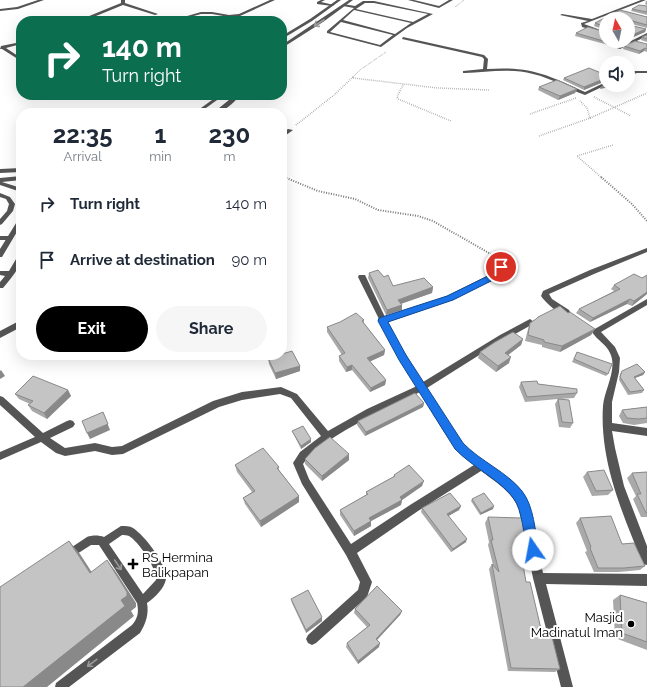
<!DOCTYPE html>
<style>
body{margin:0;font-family:Raleway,sans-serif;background:#f6f6f7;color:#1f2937;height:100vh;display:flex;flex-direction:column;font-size:15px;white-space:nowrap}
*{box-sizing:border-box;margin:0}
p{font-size:13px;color:#747a83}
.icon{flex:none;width:22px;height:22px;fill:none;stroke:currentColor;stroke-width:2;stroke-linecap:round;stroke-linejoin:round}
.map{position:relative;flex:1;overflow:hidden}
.drawer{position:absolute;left:16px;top:108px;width:271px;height:252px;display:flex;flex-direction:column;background:#fff;border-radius:16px;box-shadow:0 4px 16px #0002}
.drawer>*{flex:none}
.top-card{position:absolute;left:16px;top:16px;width:271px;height:84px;border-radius:16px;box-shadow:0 4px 16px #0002;background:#0b6e4f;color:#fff;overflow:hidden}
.needle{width:26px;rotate:351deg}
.fabs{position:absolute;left:599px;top:12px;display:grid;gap:8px}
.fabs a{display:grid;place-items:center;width:36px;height:36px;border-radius:50%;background:#fff;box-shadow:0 4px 16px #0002;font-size:20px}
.pin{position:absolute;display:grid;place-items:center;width:34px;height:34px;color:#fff;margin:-17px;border:2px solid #fff;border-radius:50%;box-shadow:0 1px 4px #0007}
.me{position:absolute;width:44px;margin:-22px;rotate:348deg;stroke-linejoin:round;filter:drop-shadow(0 0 3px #0008)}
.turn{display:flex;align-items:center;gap:14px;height:84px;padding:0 20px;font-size:18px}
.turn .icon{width:52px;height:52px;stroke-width:2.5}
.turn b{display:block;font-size:28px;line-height:34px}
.eta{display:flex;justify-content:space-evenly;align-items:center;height:68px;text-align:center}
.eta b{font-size:24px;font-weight:700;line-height:28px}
.primary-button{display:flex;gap:8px;margin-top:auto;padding:8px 20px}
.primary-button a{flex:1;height:46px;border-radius:24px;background:#000;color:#fff;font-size:16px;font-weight:700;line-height:46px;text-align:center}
.primary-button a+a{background:#f6f6f7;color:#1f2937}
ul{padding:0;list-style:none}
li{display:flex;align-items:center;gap:12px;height:56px;padding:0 20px}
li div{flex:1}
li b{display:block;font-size:15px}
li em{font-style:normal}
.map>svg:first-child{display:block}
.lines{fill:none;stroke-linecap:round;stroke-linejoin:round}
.path-far2{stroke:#777;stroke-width:1;stroke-dasharray:0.5 1;stroke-linecap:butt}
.path-far1{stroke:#777;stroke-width:1.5;stroke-dasharray:0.5 1.5;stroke-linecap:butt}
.path{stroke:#777;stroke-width:2;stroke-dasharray:1 1.5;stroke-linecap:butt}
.service{fill:#555;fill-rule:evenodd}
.minor{fill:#555;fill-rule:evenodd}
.tertiary{fill:#555;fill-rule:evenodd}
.wall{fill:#a9a9a9}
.shaded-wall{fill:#898989}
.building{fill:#c4c4c4;stroke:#898989}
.oneway{stroke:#999}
.route{fill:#1a73e8;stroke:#114b97}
.poi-dot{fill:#000;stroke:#fff;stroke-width:1.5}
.labels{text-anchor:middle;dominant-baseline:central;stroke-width:4;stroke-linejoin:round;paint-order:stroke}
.near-poi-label{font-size:13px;fill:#000;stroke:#fff;text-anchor:start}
</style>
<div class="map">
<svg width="647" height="687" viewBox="0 0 647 687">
<rect width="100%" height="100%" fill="#fff"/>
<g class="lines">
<g class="path-far2">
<polyline points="455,7 464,0"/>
<polyline points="352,78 360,70 386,52"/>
</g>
<g class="path-far1">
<polyline points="353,78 438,88 489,90"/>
<polyline points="403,85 397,97 398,99 451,121"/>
<polyline points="594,97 631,116"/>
<polyline points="530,114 576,98"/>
<polyline points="590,118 647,93"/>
<polyline points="296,125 334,95 353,77"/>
<polyline points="539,136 590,118 587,108 580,101"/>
<polyline points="282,176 287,178"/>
<polyline points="602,178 577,156 613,145"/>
</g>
<g class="path">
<polyline points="284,177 318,191 355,199 378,210 418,216 433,221 494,256"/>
<polyline points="601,177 632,204 647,221"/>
</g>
<g class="service">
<polygon points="321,0 325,0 321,2 334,5 332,6 317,4 317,2"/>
<polygon points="408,0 414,0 439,6 449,0 453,0 439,8"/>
<path d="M363,1h11l59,13 -26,14 -26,19 -54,-14v-2l27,-23 -11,-2v-2l12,2zM365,3h9l54,11 -15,8 -57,-13zM354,10l57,13 -16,11 -52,-14zM341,22l52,13 -13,10 -50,-13z"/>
<polygon points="0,193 10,197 15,204 13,211 2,224 0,225 0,219 7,211 9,204 6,199 0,197"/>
<polygon points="0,236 10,236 13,238 10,240 0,240"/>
<path d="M121,526c4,0 9,0 12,2 11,7 35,37 33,51 -2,10 -11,18 -19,24 2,11 -1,20 -7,30l-71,54h-14l1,-4 76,-58c6,-7 7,-13 5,-22l-38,-58h-8l-22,14 -3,-2 -2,-3 2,-3 21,-14c5,-2 12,-2 17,0zM122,535c2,0 5,0 7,1 9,5 28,32 27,44l-13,14 -34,-50z"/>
</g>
<g class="minor">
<polygon points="38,0 44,0 18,9 0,11 0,9 17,7"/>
<path d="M121,0h4v3l33,11 -3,1 -32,-10 -27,11 18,5c-7,0 -13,-3 -20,-4 -6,0 -11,4 -17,4l44,-18z"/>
<path d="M270,0h5l-35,16 -11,1 -17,-3h-11l-11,3 11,4c-5,0 -9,-2 -14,-2 -5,-1 -11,2 -17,2l31,-9h11l17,3 10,-1z"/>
<polygon points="641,0 646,0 584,24 606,32 606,34 582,27 581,23 588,21 560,15 562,14 592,19"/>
<polygon points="647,33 647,36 620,49 617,48"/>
<path d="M403,37l81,18 4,4 -1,10c43,-3 61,6 98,23l21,-10v3l-21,10c-18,-6 -33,-17 -52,-21 -22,-6 -46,-2 -68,-1h-2v-2l20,-2 1,-10 -2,-2 -80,-18z"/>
<polygon points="21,42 21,44 6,48 21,58 21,61 2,49 0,49 1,46"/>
<polygon points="634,71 647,71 647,73 637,73 628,76 628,73"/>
<polygon points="288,129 293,130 282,138 282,133"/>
<path d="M647,248v4l-53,22 -45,20 3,5 17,11 1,2 -1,2c-10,2 -23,-11 -28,-18l2,-5 47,-21z"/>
<path d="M497,261h4l3,10 -5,6 -46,23 -65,22 8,17 27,43 77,-47 30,-16 4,3 -1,2 -41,23 -65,41c13,21 25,45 43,63 15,16 39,23 52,42 12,18 16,58 21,80l104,1v12l-101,-2 27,103h-12l-28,-109 -14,-69c-8,-18 -23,-27 -38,-38l-63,40 -61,42 15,29 -5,15 -51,46 -4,2 -4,-2 -2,-4 2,-4 50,-45 2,-8 -14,-27 -44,-71 -9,-21 7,-11 21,-16 -30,-38 -11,-4 -38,6 -23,7 -96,47 -11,1 -17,-4 -30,5 -9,-3 -15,-11 -41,18v-8l35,-15 -35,-32v-9l3,1 40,36 24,-12 3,-1 3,1 2,3 -2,3 -23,11 15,10 30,-5 17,4 10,-1 91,-45 29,-9 39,-5 16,7 31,37 39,-22 50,-23 -27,-44 -9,-19 -3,-2 1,-2 -21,-42 1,-2h6l1,2 19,40 62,-21 46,-23 3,-3zM420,392c16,25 29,55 54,73l-64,40 -59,39 -42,-65 -6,-15c8,-12 21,-20 33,-28 27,-17 56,-30 84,-44z"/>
<path d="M647,299v6l-46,27 14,15 5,11 -1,14 -7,30v21l35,5v8l-35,-5 3,17 9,38 23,60v19l-4,-1c-15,-37 -32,-76 -38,-116 -2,-14 -3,-28 -2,-42 1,-16 15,-37 7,-53 -4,-9 -13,-13 -18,-21l1,-2z"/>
<polygon points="21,320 21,327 0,338 0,331"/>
</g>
<g class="tertiary">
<polygon points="337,0 341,0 312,21 282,39 282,36 310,19"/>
<polygon points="349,0 353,0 323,22 282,48 282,45"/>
<polygon points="219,95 224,95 199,113 194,113"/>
<path d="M235,95h5c-6,8 -17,18 -27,18z"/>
<polygon points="21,168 21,172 0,173 0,169"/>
<polygon points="21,176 21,180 2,182 21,188 21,192 0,185 0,178"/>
<polygon points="21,218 21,225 2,257 0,257 0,249 18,220"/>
<path d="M19,254h2c0,14 -9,23 -18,34h-3v-6l5,-6 -5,-1v-4h9z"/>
</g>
</g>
<g class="wall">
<polygon points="646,1 647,1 647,5 645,4"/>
<polygon points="647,6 647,15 631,11 632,9"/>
<polygon points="620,10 647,17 647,28 628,23 629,25 646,29 645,32 631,38 628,39 628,19 606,19 606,30 594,26 595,23"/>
<polygon points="576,33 626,41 616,47 575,36"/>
<polygon points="647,35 647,42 641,40 642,37"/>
<polygon points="647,44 647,52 644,51 639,54 623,49 624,46"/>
<polygon points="606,75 606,81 584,90 563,80 564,78"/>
<polygon points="539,87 577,89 575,93 558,100 538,90"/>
<polygon points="369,273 384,277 393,286 433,287 432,293 401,304 402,310 386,315 368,278"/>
<polygon points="647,275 647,294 632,306 627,304 590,322 576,313 579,309 614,291 611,289 614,285 642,278"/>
<polygon points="568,313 595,329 591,335 560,352 542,347 542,345 525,341 528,329 530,323"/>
<polygon points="364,320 364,323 385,350 384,355 370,361 386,380 385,385 370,392 352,370 346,372 339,361 339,356 342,355 327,332 327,327"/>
<polygon points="523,339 521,345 508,355 509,363 496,372 478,358 480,352"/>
<polygon points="577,352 608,374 606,376 572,362"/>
<polygon points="268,358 300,366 300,371 276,379 269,364"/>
<polygon points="622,371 645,372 643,375 635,378 644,390 642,393 628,395 619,380 620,374"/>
<polygon points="521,382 538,384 577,393 574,398 560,399 573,423 570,428 559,427 555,404 558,399 525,402 519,387"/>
<polygon points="68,390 71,396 47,419 32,411 28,405 30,404 19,399 15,394"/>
<polygon points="424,403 423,407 365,436 357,425 358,421"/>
<polygon points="647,407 647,423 634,425 623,423 619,416 622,410"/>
<polygon points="292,431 311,442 301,449"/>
<polygon points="305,459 349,460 322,481 305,464"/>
<polygon points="235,465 279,467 279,470 299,496 299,502 261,527 245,504 243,498 252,492 237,472"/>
<polygon points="587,472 613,490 608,495 592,496 583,477"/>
<polygon points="647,472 647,517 641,517 633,499 636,496 627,478 632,473"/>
<polygon points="394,475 422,486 402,500 401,505 371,521 371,526 354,536 340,515 340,510 366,495 366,492 393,477"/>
<polygon points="472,499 493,509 480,515 471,501"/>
<polygon points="461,506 459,510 448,516 466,542 451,552 421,512 422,508"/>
<polygon points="488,517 527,537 523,543 521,543 526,558 522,563 526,582 541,629 560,669 555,672 508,671 489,569 492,564 493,565 488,545 489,542 485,523"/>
<polygon points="580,518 622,544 645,566 640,570 619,572 594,572 585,552 587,551 576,523"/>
<polygon points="620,595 647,603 647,650 615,638 613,600"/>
<polygon points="291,599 322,617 322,621 306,633 292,603"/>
<polygon points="355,609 402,611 400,615 377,640 379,647 358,664 346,647 347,643 367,627 354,613"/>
</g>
<g class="shaded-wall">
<polygon points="646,29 645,32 631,38 628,39 628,37 632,35"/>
<polygon points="622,41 626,41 616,47 617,45"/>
<polygon points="645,48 644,51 639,54 640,51"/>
<polygon points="606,78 605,81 584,90 584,87"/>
<polygon points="609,85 619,85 600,89 601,87"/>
<polygon points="577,89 575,93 558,100 560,96"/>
<polygon points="433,287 432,293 397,305 398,300"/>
<polygon points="647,292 647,294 632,306 634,301"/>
<polygon points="630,299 627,304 590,322 593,318"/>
<polygon points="402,305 402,310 386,315 387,310"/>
<polygon points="595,329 591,335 560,352 562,346"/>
<polygon points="523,339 521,345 503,359 505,353"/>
<polygon points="385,350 384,355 367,363 367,358"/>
<polygon points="511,357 509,363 496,372 498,366"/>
<polygon points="352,365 352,370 346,372 347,367"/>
<polygon points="300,366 300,371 276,379 275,373"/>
<polygon points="1,370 5,376 0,379 0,371"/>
<polygon points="645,372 643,375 632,379 634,377"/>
<polygon points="386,380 385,385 370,392 371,388"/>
<polygon points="68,390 71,396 47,419 44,413"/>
<polygon points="424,403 423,407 365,436 366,432"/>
<polygon points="103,412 110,430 90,439 87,433"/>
<polygon points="311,439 311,442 301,449 301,446"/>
<polygon points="349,454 349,460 322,481 322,476"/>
<polygon points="424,481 422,486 402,500 401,505 371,521 371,526 354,536 354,531 369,518"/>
<polygon points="299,496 299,502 261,527 260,521"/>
<polygon points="461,506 459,510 445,518 447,514"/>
<polygon points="494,506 493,509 480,515 481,513"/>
<polygon points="467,539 466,542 451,552 453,549"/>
<polygon points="69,541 80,554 100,585 90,573"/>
<polygon points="107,560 116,572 136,603 136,607 131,611 134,616 47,687 23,687 121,600"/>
<polygon points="402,611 400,615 375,642 376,639"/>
<polygon points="322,617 322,621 306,633 306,630"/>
<polygon points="380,643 379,647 358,664 358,661"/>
</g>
<g class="building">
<polygon points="639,5 647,6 647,12 632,9"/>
<polygon points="620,10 647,17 647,25 629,20 628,21 628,19 606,19 606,27 595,23"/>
<polygon points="628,23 629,25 646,29 632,35 628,37"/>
<polygon points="588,27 606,32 606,41 622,41 617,45 576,33"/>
<polygon points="647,35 647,39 642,37"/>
<polygon points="635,41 647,44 647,49 645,48 640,51 624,46"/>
<polygon points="589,68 606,75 606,78 584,87 564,78"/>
<polygon points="557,80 577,89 560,96 539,87"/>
<polygon points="606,84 606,85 609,85 601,87"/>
<polygon points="378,270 384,277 388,275 393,286 424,278 433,287 398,300 402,305 387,310 369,273"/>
<polygon points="634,274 642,278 647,275 647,292 634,301 630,299 593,318 579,309 620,289 614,285"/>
<polygon points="560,306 568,313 570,312 595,329 562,346 544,342 544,340 528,335 530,323 536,319 538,317"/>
<polygon points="356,313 364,320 362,321 385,350 367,358 386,380 371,388 352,365 347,367 339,356 345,353 327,327 340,322"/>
<polygon points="513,332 523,339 505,353 511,357 498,366 480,352 495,342"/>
<polygon points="292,351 300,366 275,373 268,358 278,355 282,355 282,354"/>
<polygon points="577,352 612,364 608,374 574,359"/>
<polygon points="637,364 645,372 634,377 644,390 630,392 620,377 622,371"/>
<polygon points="33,376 68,390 44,413 28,405 33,401 15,394"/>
<polygon points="537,381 538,384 577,389 577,393 527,397 521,382"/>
<polygon points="415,393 424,403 366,432 358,421"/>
<polygon points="558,399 569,400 573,423 562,422"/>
<polygon points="647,407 647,418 638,419 627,418 622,410"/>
<polygon points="103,412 108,424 87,433 82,421"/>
<polygon points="303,426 311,439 301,446 292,431"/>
<polygon points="330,437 349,454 322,476 305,459 315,448"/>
<polygon points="263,448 279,467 277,468 299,496 260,521 243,498 255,491 235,465"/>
<polygon points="409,465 424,481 400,497 402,500 369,518 371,521 354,531 340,510 368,494 366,492 395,476 394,475"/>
<polygon points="604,470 613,490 596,491 587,472"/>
<polygon points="647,472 647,513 646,513 637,494 641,494 632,473"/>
<polygon points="450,493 461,506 447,514 467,539 453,549 422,508"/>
<polygon points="484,493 494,506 481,513 472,499"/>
<polygon points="611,516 622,544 634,543 645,566 624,568 598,568 590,548 591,547 580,518"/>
<polygon points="488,517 522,518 527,537 520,537 526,558 522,559 526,582 530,582 541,629 550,629 560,669 511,668 492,564 499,572 491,540 493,540"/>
<polygon points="69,541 90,573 107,560 127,592 127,596 121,600 125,606 23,687 0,687 0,587"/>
<polygon points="377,586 402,611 376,639 380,643 358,661 347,643 370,625 355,609"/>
<polygon points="308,590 322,617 306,630 291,599"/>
<polygon points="620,595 647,603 647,642 622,633"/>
</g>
<defs><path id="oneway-shaft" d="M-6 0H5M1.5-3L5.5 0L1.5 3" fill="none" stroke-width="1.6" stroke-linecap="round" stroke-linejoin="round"/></defs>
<g class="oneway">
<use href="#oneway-shaft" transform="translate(319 23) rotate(147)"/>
<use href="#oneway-shaft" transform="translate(118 565) rotate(56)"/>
<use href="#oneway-shaft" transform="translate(92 663) rotate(143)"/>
</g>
<path class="route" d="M501,264l4,3 -1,4 -5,6 -46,23 -65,22 18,33 57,88c17,18 44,29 59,48 12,15 13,41 17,59l-1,4 -5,2 -4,-2 -2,-4c-3,-14 -5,-40 -13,-51 -12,-18 -42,-32 -59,-50l-56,-89 -21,-39 1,-3 68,-22 47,-23 4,-8z"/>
<g class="poi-dot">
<path d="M131 558h4v4h4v4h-4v4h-4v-4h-4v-4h4z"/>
<circle cx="631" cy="624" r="4"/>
</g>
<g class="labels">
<g class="near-poi-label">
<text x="142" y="557">RS Hermina<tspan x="142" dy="15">Balikpapan</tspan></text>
<text x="623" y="617" text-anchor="end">Masjid<tspan x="623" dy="15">Madinatul Iman</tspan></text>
</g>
</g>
</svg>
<div class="fabs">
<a><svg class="needle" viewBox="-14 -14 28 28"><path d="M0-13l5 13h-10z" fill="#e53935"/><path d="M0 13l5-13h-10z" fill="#747a83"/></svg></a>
<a><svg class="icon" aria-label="sound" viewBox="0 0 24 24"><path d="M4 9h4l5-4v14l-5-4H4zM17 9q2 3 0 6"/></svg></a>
</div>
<div class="pin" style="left:501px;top:267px;background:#d93025"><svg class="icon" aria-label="arrive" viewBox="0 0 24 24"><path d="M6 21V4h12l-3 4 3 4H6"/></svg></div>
<svg class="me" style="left:533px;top:550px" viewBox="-20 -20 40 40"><circle r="19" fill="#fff"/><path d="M0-13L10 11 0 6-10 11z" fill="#1a73e8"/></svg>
<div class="top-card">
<div class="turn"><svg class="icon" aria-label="right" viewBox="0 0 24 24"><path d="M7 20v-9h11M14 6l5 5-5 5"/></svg><div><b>140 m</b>Turn right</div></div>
</div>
<section class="drawer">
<div class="eta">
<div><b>22:35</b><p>Arrival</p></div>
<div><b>1</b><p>min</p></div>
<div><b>230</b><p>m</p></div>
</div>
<ul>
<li><svg class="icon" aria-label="right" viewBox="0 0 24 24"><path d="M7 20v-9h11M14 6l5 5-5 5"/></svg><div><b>Turn right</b></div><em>140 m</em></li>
<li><svg class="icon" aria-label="arrive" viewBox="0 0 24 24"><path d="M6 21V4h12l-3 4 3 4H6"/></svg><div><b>Arrive at destination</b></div><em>90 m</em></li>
</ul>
<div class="primary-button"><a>Exit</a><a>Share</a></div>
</section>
</div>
